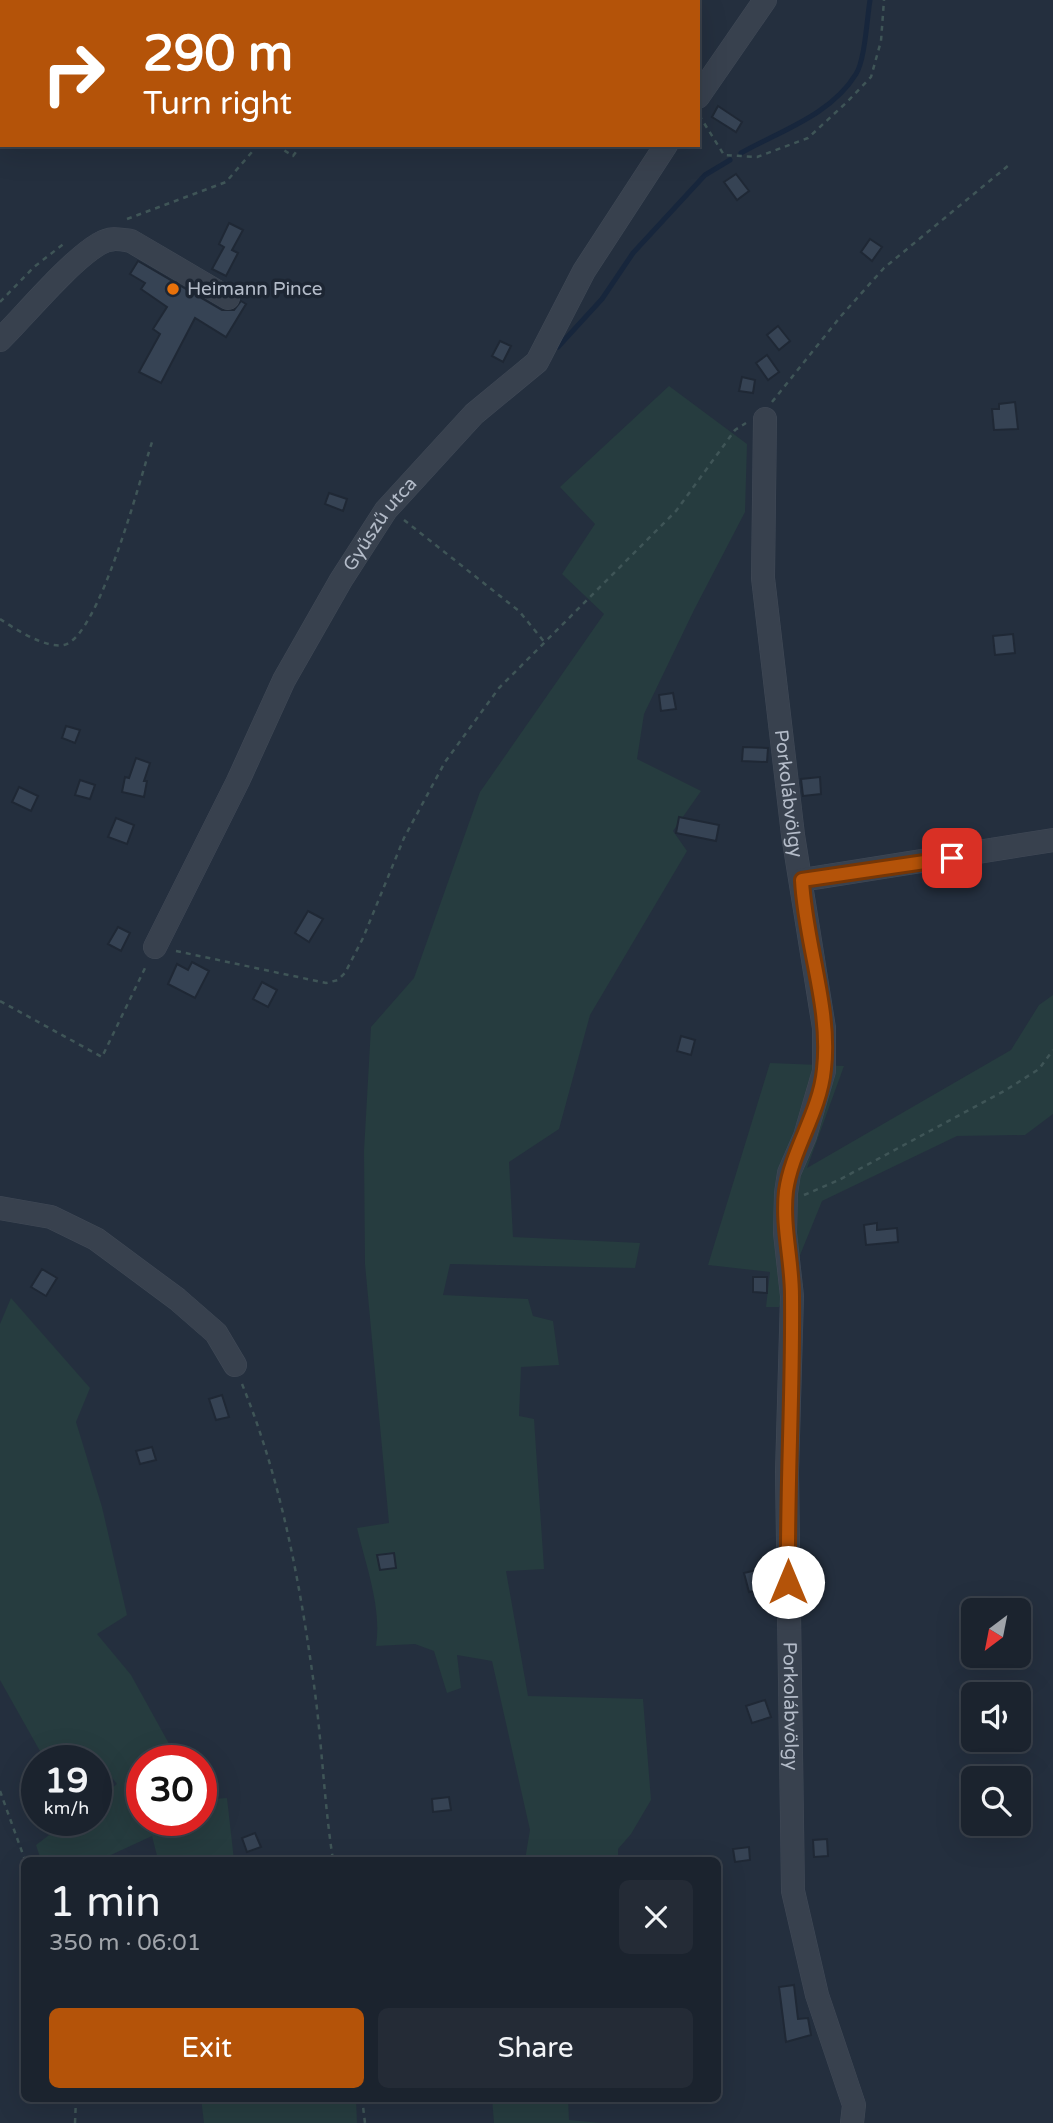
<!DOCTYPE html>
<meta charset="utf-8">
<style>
body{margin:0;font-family:"Varela Round",sans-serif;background:#242b36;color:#f1f3f6;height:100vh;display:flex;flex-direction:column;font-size:26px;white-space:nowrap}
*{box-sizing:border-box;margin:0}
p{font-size:23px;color:#a0a4aa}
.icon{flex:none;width:38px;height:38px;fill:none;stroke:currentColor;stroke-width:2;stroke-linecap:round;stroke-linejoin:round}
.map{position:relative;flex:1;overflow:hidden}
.sheet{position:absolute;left:21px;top:1857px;width:700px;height:245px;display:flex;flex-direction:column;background:#1b232e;border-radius:10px;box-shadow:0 7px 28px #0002,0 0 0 2px #39404a}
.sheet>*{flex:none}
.top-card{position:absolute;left:0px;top:0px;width:700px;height:147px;box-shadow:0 7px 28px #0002,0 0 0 2px #39404a;background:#b45309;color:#fff;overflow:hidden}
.needle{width:46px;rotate:212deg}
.controls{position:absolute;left:961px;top:1598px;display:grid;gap:14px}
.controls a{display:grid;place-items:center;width:70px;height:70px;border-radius:10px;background:#1b232e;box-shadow:0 7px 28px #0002,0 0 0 2px #39404a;font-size:35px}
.speed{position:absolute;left:21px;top:1745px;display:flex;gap:14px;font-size:35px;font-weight:700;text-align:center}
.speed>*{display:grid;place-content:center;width:91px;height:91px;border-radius:50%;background:#1b232e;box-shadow:0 7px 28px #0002,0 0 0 2px #39404a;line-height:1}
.speed small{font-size:18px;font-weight:400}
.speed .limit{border:10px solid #d22;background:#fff;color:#111}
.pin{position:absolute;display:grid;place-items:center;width:60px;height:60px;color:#fff;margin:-30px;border-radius:14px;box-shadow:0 4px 10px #0006}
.me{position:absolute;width:77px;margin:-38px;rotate:0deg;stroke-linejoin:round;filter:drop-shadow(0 0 5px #0008)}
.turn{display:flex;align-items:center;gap:24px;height:147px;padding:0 28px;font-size:32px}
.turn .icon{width:91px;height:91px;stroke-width:2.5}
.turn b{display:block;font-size:49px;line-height:60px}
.round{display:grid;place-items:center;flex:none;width:74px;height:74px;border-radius:10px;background:#242b36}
.summary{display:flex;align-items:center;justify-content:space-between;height:119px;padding:0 28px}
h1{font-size:42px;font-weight:600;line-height:52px}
.cta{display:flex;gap:14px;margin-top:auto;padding:14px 28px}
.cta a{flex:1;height:80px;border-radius:10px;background:#b45309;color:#fff;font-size:28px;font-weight:600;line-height:80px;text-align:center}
.cta a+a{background:#242b36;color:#f1f3f6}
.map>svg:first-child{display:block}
.green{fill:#263c3f}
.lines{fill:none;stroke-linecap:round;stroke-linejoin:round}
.stream{stroke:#17263c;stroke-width:5}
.building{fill:#364354;stroke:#1f2835;stroke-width:2}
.minor-casing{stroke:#414a57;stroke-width:24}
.path{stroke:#3f5557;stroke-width:2.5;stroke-dasharray:5 5;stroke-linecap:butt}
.minor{stroke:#38414e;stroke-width:23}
.route-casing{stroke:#753606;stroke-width:18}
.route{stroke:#b45309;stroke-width:12}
.food-dot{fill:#e8710a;stroke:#1d2633;stroke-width:2.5}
.labels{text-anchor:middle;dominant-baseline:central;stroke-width:7;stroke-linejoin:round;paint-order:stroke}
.poi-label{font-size:19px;fill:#b4bcc9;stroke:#1d2633;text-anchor:start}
.street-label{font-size:19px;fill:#b4bcc9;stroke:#1d2633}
</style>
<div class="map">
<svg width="1053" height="2123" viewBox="0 0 1053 2123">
<rect width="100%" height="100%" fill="#242f3e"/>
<g class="green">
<path d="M669,386l78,58 -2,68 -51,98 -50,104 -7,45 64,32 -28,40 14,20 -97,164 -31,114 -50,33 4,75 127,6 -5,25 -185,-4 -7,31 85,4 5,17 20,5 6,44 -38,2 -2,49 15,3 10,150 -38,2 22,125 115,3 8,101 -20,34 -13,15v11h-93l5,-30 -38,-169 -35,-6 4,33 -14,5 -13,-42 -19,-7 -39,2c6,-38 -10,-80 -19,-118l32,-5 -24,-259 -1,-113 7,-124 43,-49 66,-186 124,-178 -42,-40 33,-50 -35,-37z"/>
<polygon points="1053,995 1053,1114 1025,1135 957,1136 822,1201 779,1307 766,1307 770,1272 708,1265 770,1063 844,1066 807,1168 1011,1050 1039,1005"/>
<polygon points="11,1298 90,1388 76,1422 102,1507 127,1615 97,1634 131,1675 178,1760 142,1760 142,1820 201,1820 201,1800 227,1798 234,1860 158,1860 152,1836 100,1860 41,1860 36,1845 69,1820 96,1820 96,1800 117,1784 91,1751 76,1760 45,1760 0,1680 0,1324"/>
<polygon points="201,2098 356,2098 357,2123 204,2123"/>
<polygon points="492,2098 568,2098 569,2120 601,2123 494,2123"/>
</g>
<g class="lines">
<g class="stream">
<path d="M741,153c39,-22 90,-38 115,-79 9,-14 11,-56 14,-74"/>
<polyline points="558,347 602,299 633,253 705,175 730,160"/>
</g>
</g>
<g class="building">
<polygon points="718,106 742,122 736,132 712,117"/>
<polygon points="736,174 749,191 737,200 724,182"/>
<polygon points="229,223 243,230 232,250 238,253 226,276 212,269 224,247 219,244"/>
<polygon points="870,239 882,247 872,261 861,252"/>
<polygon points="138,261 222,310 234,310 241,301 246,304 226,337 195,318 161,383 139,372 160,334 153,329 167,307 141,289 145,283 130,274"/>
<polygon points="778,326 790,341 779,350 767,335"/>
<polygon points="500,341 511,346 503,362 492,356"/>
<polygon points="767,355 779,372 768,380 756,363"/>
<polygon points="742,377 755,380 753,393 739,391"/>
<polygon points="1015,402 1018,429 994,430 992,409 999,409 999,404"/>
<polygon points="329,493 347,499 343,511 325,504"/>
<polygon points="1013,634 1015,653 995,655 993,636"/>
<polygon points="673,693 676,709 661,711 659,695"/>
<polygon points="66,726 80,730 75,743 62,738"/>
<polygon points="743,747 768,748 767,762 742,761"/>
<polygon points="136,758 150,763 144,781 147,781 144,797 122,792 125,777 129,778"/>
<polygon points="820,777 821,794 803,796 801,779"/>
<polygon points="80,780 95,785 90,799 75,795"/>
<polygon points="19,787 38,796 31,811 12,802"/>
<polygon points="679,817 719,825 716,841 676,833"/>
<polygon points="116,818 134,825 127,844 108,837"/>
<polygon points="308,911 323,919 309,942 295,933"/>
<polygon points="118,927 130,933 121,951 108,944"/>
<polygon points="192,962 209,971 195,998 168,984 177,964 188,970"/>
<polygon points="262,982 277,990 268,1007 253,999"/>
<polygon points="681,1036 695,1040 691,1055 677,1051"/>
<polygon points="877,1223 877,1230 897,1228 898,1242 866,1245 864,1225"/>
<polygon points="42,1269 57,1278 46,1296 31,1287"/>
<polygon points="753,1277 767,1277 767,1293 753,1292"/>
<polygon points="222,1395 229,1417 216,1420 209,1399"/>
<polygon points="152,1447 156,1460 140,1464 136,1451"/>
<polygon points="394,1553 396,1568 380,1570 377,1555"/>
<polygon points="765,1568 770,1588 749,1592 744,1573"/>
<polygon points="765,1700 771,1717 752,1723 746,1706"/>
<polygon points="449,1797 451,1810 433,1812 432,1799"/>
<polygon points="255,1833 261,1847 247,1852 242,1838"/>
<polygon points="827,1839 828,1856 814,1857 813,1840"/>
<polygon points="749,1847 750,1860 735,1862 733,1849"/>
<polygon points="794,1985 798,2019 808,2018 811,2035 786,2042 779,1987"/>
</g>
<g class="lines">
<g class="minor-casing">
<g id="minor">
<polyline points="698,97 765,0"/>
<path d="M0,340c26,-26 70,-79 99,-96 11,-7 20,-5 32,-3l97,57"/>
<path id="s1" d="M765,419l-2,159 30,257 31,193v43l-19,65 -16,37 -3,20 -1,40 7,63 -5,176 6,419 24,104 37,110 -2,18"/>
<polyline points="802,880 1053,840"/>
<path id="s2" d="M155,947l83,-166 46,-101 57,-100 45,-70 88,-96 63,-52 47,-91 82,-126"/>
<polyline points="0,1208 51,1217 96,1239 177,1299 216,1333 235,1365"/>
</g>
</g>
<g class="path">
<polyline points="550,0 552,2"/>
<polyline points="395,2 396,0"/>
<polyline points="699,115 724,155 757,157 808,138 847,102 871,77 881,41 884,0"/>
<polyline points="276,145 293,156 301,145"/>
<polyline points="127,219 226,182 258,145"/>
<polyline points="0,302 34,267 66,242"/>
<polyline points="772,402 841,316 884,268 1009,165"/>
<polyline points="404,520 519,611 546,644"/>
<path d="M0,619c15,10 46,30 64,26 35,-8 76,-166 88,-203"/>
<polyline points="176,951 326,983 338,980 345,973 363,938 404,838 445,762 499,688 676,511 735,430 746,423"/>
<polyline points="0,1001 102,1057 146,966"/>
<polyline points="804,1195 839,1180 1006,1090 1039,1069 1053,1050"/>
<path d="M242,1384c39,95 58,199 72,301 8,58 10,117 19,175"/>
<polyline points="0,1791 25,1860"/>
<polyline points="362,2098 365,2123"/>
<polyline points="75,2123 76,2098"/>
</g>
<use href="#minor" class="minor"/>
</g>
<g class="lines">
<g class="route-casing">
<path id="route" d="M788,1582c-1,-95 5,-191 4,-286 0,-36 -10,-70 -6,-105 6,-42 34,-79 38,-122 7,-62 -19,-126 -22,-189l150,-22"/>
</g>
<use href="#route" class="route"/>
</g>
<circle class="food-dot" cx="173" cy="289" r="7"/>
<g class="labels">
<g class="poi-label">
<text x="187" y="289">Heimann Pince</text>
</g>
<g class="street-label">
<text stroke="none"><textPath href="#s2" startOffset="480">Gyűszű utca</textPath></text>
<text stroke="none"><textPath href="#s1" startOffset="376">Porkolábvölgy</textPath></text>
<text stroke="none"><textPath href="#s1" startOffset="1298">Porkolábvölgy</textPath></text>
</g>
</g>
</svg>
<div class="controls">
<a><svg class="needle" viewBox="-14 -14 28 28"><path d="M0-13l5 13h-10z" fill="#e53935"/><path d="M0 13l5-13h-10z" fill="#a0a4aa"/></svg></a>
<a><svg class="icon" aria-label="sound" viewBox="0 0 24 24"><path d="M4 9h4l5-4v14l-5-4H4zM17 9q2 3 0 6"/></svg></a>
<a><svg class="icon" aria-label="search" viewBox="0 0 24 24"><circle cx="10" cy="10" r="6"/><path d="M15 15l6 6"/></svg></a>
</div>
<div class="speed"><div>19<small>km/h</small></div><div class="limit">30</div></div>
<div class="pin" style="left:952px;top:858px;background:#d93025"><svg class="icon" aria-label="arrive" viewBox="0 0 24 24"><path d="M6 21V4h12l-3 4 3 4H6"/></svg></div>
<svg class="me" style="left:788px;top:1582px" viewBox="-20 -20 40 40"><circle r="19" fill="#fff"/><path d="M0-13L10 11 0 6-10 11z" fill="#b45309"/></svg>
<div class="top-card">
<div class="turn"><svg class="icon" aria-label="right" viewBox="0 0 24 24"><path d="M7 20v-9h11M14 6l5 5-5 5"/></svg><div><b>290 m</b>Turn right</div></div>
</div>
<section class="sheet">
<div class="summary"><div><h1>1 min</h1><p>350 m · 06:01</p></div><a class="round"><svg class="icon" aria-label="close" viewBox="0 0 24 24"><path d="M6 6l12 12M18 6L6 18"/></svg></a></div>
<div class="cta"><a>Exit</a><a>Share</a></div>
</section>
</div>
